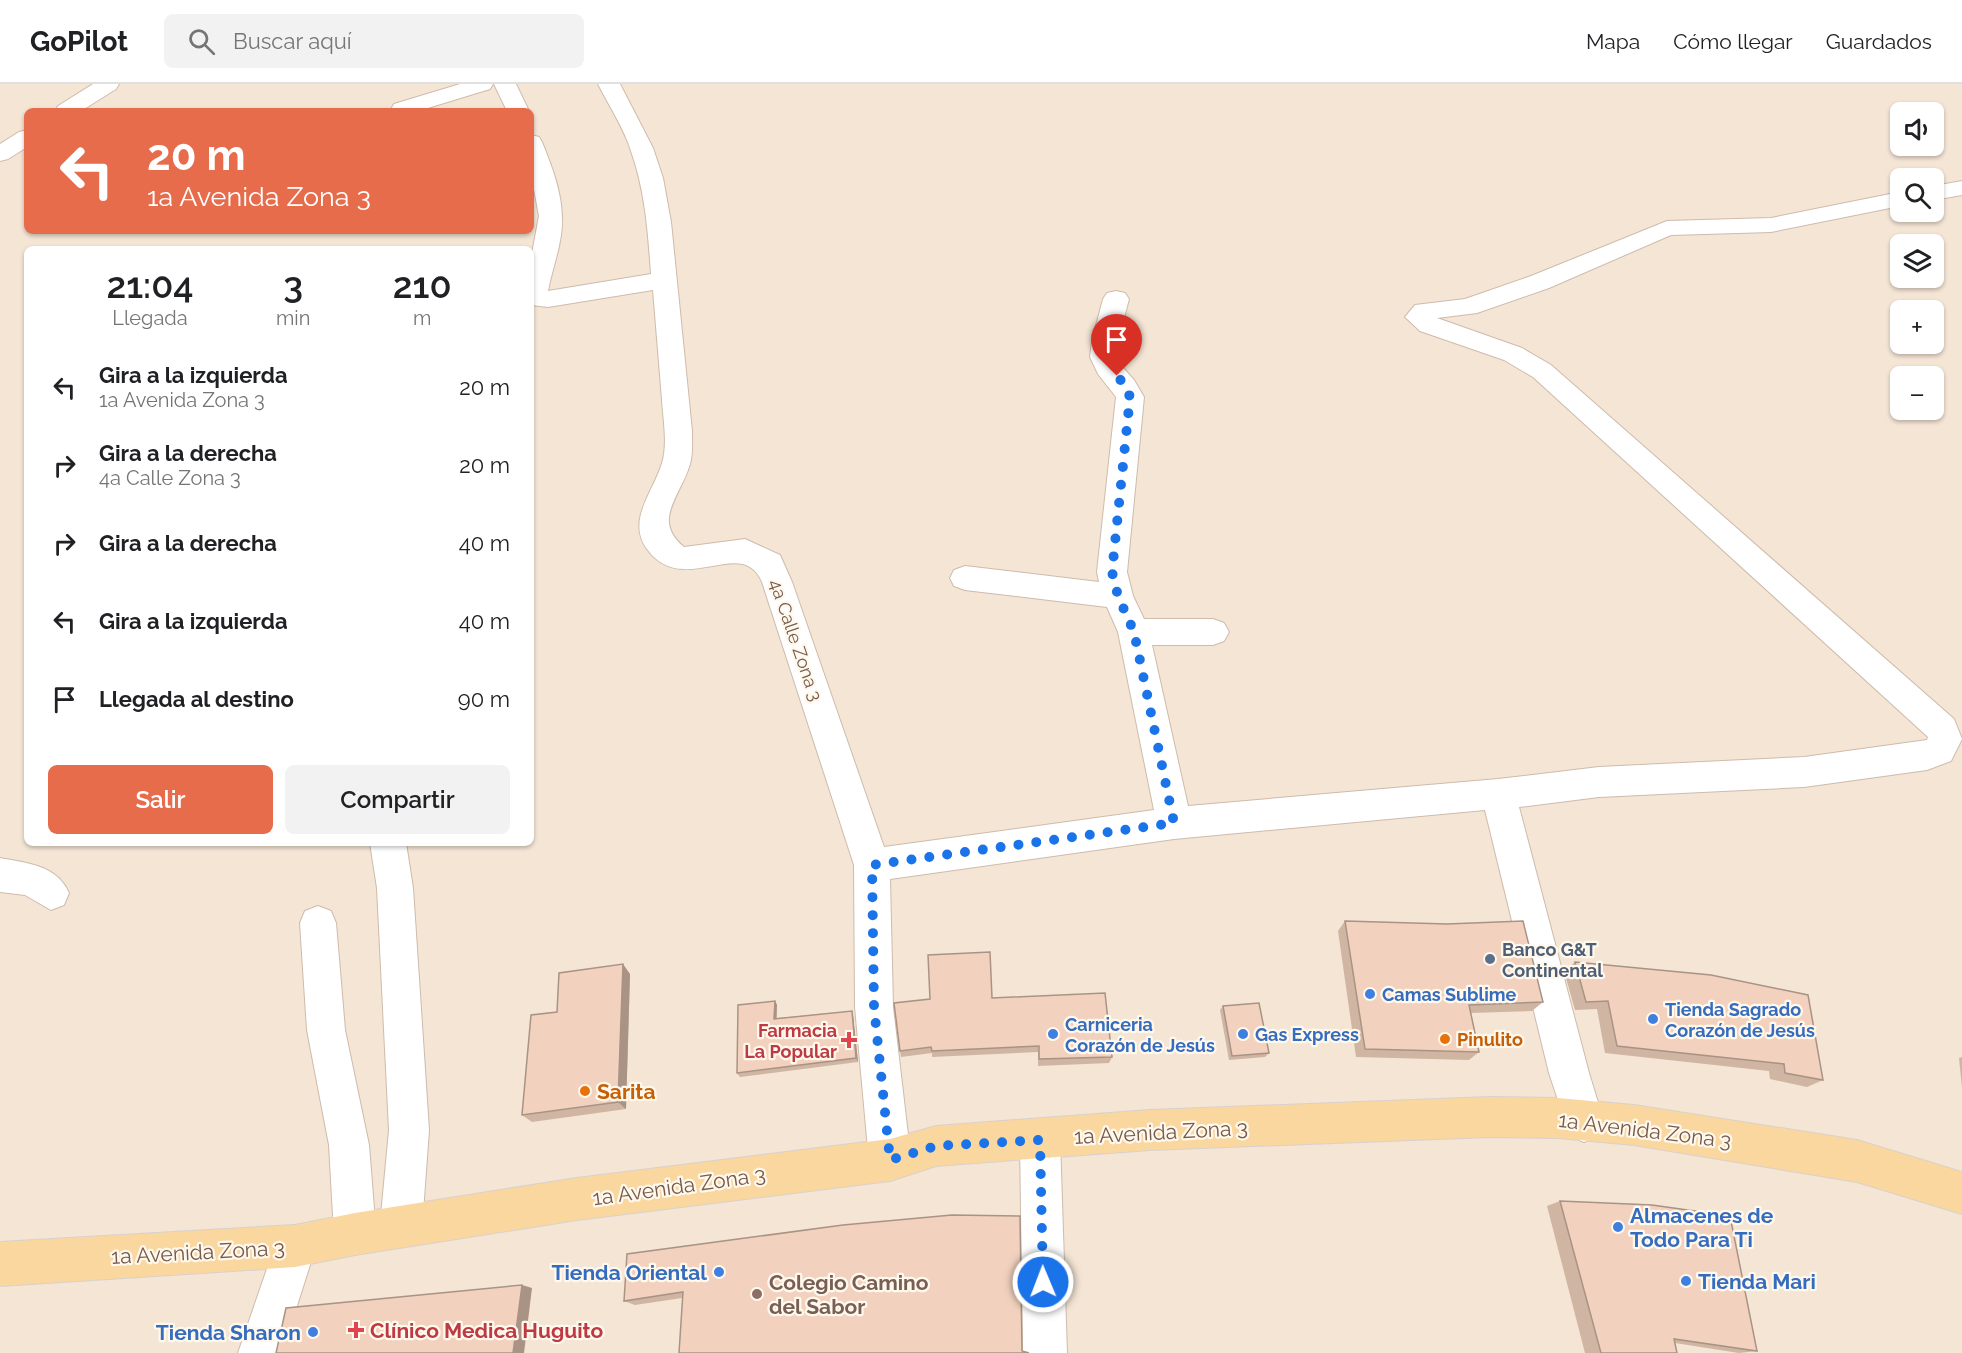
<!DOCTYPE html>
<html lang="es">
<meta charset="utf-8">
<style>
body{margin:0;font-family:Raleway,sans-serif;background:#f2f2f2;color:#202124;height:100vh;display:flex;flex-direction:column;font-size:22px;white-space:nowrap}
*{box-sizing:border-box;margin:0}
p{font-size:20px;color:#757577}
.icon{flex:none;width:33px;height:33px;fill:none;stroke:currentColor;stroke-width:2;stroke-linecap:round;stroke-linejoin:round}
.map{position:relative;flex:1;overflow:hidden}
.drawer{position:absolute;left:24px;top:162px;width:510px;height:600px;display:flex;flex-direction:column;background:#fff;border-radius:9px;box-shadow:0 2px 4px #0004}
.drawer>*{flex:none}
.top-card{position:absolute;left:24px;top:24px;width:510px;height:126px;border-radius:9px;box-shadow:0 2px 4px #0004;background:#e66c4c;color:#fff;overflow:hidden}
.controls{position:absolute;left:1890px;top:18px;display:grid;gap:12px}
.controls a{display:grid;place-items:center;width:54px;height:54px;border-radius:9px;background:#fff;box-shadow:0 2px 4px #0004;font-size:30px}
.pin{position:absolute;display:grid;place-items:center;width:51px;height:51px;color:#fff;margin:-62px -26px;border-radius:50% 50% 50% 0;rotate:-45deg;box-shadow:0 0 6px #0007}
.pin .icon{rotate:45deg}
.me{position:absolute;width:66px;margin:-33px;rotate:359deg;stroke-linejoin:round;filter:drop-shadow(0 0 4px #0008)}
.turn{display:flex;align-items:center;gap:21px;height:126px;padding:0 24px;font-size:27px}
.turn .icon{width:78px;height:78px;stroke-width:2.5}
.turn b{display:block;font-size:42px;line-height:51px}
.eta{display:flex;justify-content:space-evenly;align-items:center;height:102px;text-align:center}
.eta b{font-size:36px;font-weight:600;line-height:42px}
.action{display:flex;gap:12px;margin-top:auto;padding:12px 24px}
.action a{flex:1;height:69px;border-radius:9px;background:#e66c4c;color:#fff;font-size:24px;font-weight:600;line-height:69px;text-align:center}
.action a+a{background:#f2f2f2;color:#202124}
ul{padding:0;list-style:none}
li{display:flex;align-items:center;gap:18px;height:78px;padding:0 24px}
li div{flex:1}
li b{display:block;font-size:22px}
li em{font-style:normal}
header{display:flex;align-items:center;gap:36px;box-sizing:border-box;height:84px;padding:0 30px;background:#fff;border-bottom:2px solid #e0e0e0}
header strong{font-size:28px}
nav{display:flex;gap:33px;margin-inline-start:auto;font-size:21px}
.search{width:420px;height:54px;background:#f2f2f2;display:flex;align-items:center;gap:15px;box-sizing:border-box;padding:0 21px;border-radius:9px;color:#757577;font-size:22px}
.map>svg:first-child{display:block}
.residential{fill:#f4e5d5;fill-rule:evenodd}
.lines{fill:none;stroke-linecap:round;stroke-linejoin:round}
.minor-casing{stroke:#cebbac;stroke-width:2}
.major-casing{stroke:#d9d1cd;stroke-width:2}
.minor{fill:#fff;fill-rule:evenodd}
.major{fill:#fad79f;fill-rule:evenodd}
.wall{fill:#d0b5a3}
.shaded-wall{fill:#a99385}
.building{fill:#f2d2be;stroke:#a99385;stroke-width:1.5}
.route{stroke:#1a73e8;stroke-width:10;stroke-dasharray:0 18}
.service-dot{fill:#5c6f8a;stroke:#fff8ed;stroke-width:2}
.shop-dot{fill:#3f7fe0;stroke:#fff8ed;stroke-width:2}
.food-dot{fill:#e8710a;stroke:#fff8ed;stroke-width:2}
.health-dot{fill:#e0444e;stroke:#fff8ed;stroke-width:2}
.education-dot{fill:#8d6e63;stroke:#fff8ed;stroke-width:2}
.labels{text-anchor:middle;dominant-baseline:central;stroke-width:4.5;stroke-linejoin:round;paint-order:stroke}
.street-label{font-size:18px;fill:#765a4b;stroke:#fff8ed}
.service-label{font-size:18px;font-weight:bold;fill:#4e5e75;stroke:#fff8ed;text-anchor:start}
.shop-label{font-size:18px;font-weight:bold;fill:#366cbe;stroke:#fff8ed;text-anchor:start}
.health-label{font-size:18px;font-weight:bold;fill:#be3a42;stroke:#fff8ed;text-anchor:end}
.food-label{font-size:18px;font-weight:bold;fill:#c56008;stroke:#fff8ed;text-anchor:start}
.near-food-label{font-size:21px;font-weight:bold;fill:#c56008;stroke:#fff8ed;text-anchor:start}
.near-street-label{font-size:21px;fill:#765a4b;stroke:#fff8ed}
.near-shop-label{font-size:21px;font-weight:bold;fill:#366cbe;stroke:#fff8ed;text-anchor:start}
.near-education-label{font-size:21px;font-weight:bold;fill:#785e54;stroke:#fff8ed;text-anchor:start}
.near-health-label{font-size:21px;font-weight:bold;fill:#be3a42;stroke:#fff8ed;text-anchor:start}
</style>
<header>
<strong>GoPilot</strong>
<div class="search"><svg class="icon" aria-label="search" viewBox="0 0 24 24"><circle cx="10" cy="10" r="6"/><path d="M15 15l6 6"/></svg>Buscar aquí</div>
<nav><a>Mapa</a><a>Cómo llegar</a><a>Guardados</a></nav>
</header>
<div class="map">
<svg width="1962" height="1269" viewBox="0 0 1962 1269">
<rect width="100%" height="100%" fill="#fcf3e6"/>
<path class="residential" d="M0,0h1962v1269h-1962zM27,27h504v120h-504zM1900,28h34v34h-34zM1900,94h34v34h-34zM1900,160h34v34h-34zM27,165h504v594h-504zM1900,226h34v34h-34zM1900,292h34v34h-34z"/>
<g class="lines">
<g class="minor-casing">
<g id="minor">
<polygon points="93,0 119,0 116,5 81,27 55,27 58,22"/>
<polygon points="460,0 493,0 490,5 418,27 392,27 391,25 394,20"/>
<polygon points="494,0 516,0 529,27 507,27"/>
<path d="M598,0h22l33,64 10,30 8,44 21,209c0,10 1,23 -2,33 -9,32 -39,56 -6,83l61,-8 35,16 12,27 92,265 270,-37 -36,-178 -11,-25 -142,-17 -11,-4 -4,-8 4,-8 11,-4 134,16 -2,-10 19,-175 -18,-23 -8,-17 2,-16 11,-42 4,-6 9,-2 9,2 4,6 -11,42v21l16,18 10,17 -17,175 6,24 11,23h69l11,4 5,9 -5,9 -11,4h-61l36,161 310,-27 101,-12 205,-10 123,-17 1,-3 -395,-360 -29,-17 -84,-29 -15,-14 10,-12 50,-6 66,-23 136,-55 104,-3 129,-26v14l-129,26 -100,3 -122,53 -72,25 -40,5 85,30 29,17 403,354 8,20 -11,22 -24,9 -123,17 -205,10 -80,10 70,266 15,49 -6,14 -14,6 -14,-6 -21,-63 -64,-263 -311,29 -284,40 3,128 18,153 -6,15 -15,6 -15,-6 -6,-15 -14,-153 -1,-142 -92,-283c-20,-48 -79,17 -115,-33 -21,-29 7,-58 15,-86 6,-19 1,-44 0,-63 -3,-37 -6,-74 -9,-110l-105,17 -17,-2v-46l8,-43 -8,-43v-38l8,2 3,5c13,32 25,64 18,99 -3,17 -9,33 -12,50l103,-17c-3,-42 -6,-84 -20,-123 -7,-23 -22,-45 -33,-67z"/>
<polygon points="27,46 27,63 8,75 0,77 0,60 19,48"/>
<polygon points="1962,97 1962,111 1934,116 1934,102"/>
<polygon points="370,759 406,759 413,804 429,1046 422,1142 416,1157 401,1163 386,1157 380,1142 389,1046 377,804"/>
<path d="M0,774c27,5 57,7 69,35l-5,12 -13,5 -26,-15 -25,-3z"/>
<polygon points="318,822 331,827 336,839 345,946 369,1061 376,1150 370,1165 355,1171 340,1165 334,1150 329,1061 307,946 300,839 305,827"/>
<polygon points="1040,1036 1054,1042 1060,1056 1067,1269 1023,1269 1020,1056 1026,1042"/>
<polygon points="295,1141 310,1147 316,1162 282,1269 238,1269 280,1147"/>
</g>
</g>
<g class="major-casing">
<polygon id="major" points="1490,1013 1558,1014 1634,1021 1857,1056 1962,1088 1962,1130 1857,1098 1634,1061 1558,1054 1490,1053 1150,1066 936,1082 890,1097 577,1136 355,1171 295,1183 0,1202 0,1158 295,1141 355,1129 577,1094 890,1055 936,1042 1150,1026"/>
</g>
<use href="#minor" class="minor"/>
<use href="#major" class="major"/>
</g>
<g class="wall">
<polygon points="1345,837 1543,918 1532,927 1470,929 1479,968 1469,976 1356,973 1338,847"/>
<polygon points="1575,878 1823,996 1807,1003 1770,995 1769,987 1605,969 1597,925 1575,926 1564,887"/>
<polygon points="630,890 626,1025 532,1038 522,1031 557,928"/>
<polygon points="992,914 1112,973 1109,979 1038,982 1038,968 932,973 932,969 901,973 900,967 930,915"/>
<polygon points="775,917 777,921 777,934 852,927 853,931 858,978 740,993 737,989"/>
<polygon points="1223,922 1269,969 1265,973 1229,976 1220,926"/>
<polygon points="1962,973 1962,1004 1959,974"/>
<polygon points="1560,1117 1757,1267 1739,1269 1675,1259 1677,1269 1585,1269 1547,1122"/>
<polygon points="843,1141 682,1214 635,1221 624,1217"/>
</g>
<g class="shaded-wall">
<polygon points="623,880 630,890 626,1025 618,1018"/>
<polygon points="775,917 777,921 776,939 774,935"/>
<polygon points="852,927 853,931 858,978 856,974"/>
<polygon points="522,1201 532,1204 524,1269 513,1269"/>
</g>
<g class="building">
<polygon points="1345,837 1447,840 1523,837 1543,918 1469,921 1479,968 1365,965"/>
<polygon points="990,868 992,914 1105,909 1112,973 1039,975 1039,962 932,967 931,963 900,967 894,919 930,915 928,871"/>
<polygon points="1575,878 1711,891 1808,911 1823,996 1785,989 1784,980 1617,962 1608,917 1586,918"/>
<polygon points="623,880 618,1018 522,1031 531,931 557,928 559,889"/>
<polygon points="775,917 774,935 852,927 856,974 737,989 738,921"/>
<polygon points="1259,919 1269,969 1232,972 1223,922"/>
<polygon points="1560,1117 1652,1121 1730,1132 1757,1267 1674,1255 1677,1269 1601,1269"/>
<polygon points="952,1131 1020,1132 1022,1267 1029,1269 679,1269 683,1208 624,1217 627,1170 843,1141"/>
<polygon points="522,1201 513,1269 276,1269 286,1224"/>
</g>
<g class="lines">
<polyline class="route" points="1043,1198 1040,1056 936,1062 890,1076 874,923 872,781 1174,739 1134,548 1118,512 1112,488 1130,313 1125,301 1117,292"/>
</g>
<circle class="service-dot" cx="1490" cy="875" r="6"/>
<g class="shop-dot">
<circle cx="1370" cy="910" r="6"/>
<circle cx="1653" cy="935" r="6"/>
<circle cx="1053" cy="950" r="6"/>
<circle cx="1243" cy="950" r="6"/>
<circle cx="1618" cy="1143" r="6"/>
<circle cx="719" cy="1188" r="6"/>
<circle cx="1686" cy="1197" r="6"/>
<circle cx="313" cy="1248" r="6"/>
</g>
<g class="food-dot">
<circle cx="1445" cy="955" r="6"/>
<circle cx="585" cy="1007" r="6"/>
</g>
<g class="health-dot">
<path d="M846 947h6v6h6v6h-6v6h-6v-6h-6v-6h6z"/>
<path d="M353 1237h6v6h6v6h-6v6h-6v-6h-6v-6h6z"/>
</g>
<circle class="education-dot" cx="757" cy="1210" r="6"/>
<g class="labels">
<g class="street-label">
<text transform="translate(796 556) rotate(71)">4a Calle Zona 3</text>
</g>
<g class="service-label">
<text x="1502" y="865">Banco G&amp;T<tspan x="1502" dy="21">Continental</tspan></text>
</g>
<g class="shop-label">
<text x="1382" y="910">Camas Sublime</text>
<text x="1665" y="925">Tienda Sagrado<tspan x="1665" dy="21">Corazón de Jesús</tspan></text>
<text x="1065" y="940">Carniceria<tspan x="1065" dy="21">Corazón de Jesús</tspan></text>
<text x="1255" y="950">Gas Express</text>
</g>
<g class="health-label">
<text x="837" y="946">Farmacia<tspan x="837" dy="21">La Popular</tspan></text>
</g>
<g class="food-label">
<text x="1457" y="955">Pinulito</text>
</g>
<g class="near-food-label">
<text x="597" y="1007">Sarita</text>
</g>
<g class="near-street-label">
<text transform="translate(1645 1046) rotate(7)">1a Avenida Zona 3</text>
<text transform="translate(1161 1048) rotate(-3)">1a Avenida Zona 3</text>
<text transform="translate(679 1102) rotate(-8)">1a Avenida Zona 3</text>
<text transform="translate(198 1168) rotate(-3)">1a Avenida Zona 3</text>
</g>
<g class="near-shop-label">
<text x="1630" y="1131">Almacenes de<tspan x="1630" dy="24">Todo Para Ti</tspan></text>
<text x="707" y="1188" text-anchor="end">Tienda Oriental</text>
<text x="1698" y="1197">Tienda Mari</text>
<text x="301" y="1248" text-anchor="end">Tienda Sharon</text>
</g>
<g class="near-education-label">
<text x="769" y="1198">Colegio Camino<tspan x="769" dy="24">del Sabor</tspan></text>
</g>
<g class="near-health-label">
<text x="370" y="1246">Clínico Medica Huguito</text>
</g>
</g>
</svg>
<div class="controls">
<a><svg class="icon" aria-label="sound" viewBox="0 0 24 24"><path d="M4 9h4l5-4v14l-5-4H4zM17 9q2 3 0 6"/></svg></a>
<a><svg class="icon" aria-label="search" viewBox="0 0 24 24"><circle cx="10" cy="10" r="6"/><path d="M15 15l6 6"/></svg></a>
<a><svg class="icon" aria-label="layers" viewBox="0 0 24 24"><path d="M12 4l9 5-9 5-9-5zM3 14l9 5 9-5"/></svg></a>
<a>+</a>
<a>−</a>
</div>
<div class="pin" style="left:1117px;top:292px;background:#d93025"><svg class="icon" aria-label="arrive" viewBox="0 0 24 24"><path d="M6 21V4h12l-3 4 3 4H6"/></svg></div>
<svg class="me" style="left:1043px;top:1198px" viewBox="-20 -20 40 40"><circle r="17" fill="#1a73e8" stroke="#fff" stroke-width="3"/><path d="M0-11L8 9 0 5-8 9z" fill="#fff"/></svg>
<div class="top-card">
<div class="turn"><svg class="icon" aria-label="left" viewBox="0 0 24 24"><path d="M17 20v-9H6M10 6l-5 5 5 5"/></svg><div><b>20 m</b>1a Avenida Zona 3</div></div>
</div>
<section class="drawer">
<div class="eta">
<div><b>21:04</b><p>Llegada</p></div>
<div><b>3</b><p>min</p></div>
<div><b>210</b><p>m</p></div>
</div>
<ul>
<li><svg class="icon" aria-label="left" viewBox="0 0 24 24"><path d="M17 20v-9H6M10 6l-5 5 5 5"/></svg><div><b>Gira a la izquierda</b><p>1a Avenida Zona 3</p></div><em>20 m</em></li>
<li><svg class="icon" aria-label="right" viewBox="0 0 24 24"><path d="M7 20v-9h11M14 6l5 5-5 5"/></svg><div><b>Gira a la derecha</b><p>4a Calle Zona 3</p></div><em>20 m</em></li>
<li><svg class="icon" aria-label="right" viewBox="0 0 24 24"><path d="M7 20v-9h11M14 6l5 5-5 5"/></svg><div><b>Gira a la derecha</b></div><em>40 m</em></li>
<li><svg class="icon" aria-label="left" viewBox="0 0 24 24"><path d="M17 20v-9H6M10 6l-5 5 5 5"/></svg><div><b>Gira a la izquierda</b></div><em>40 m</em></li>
<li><svg class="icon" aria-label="arrive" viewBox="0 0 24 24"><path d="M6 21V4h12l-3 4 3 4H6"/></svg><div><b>Llegada al destino</b></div><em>90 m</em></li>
</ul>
<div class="action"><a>Salir</a><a>Compartir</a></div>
</section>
</div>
